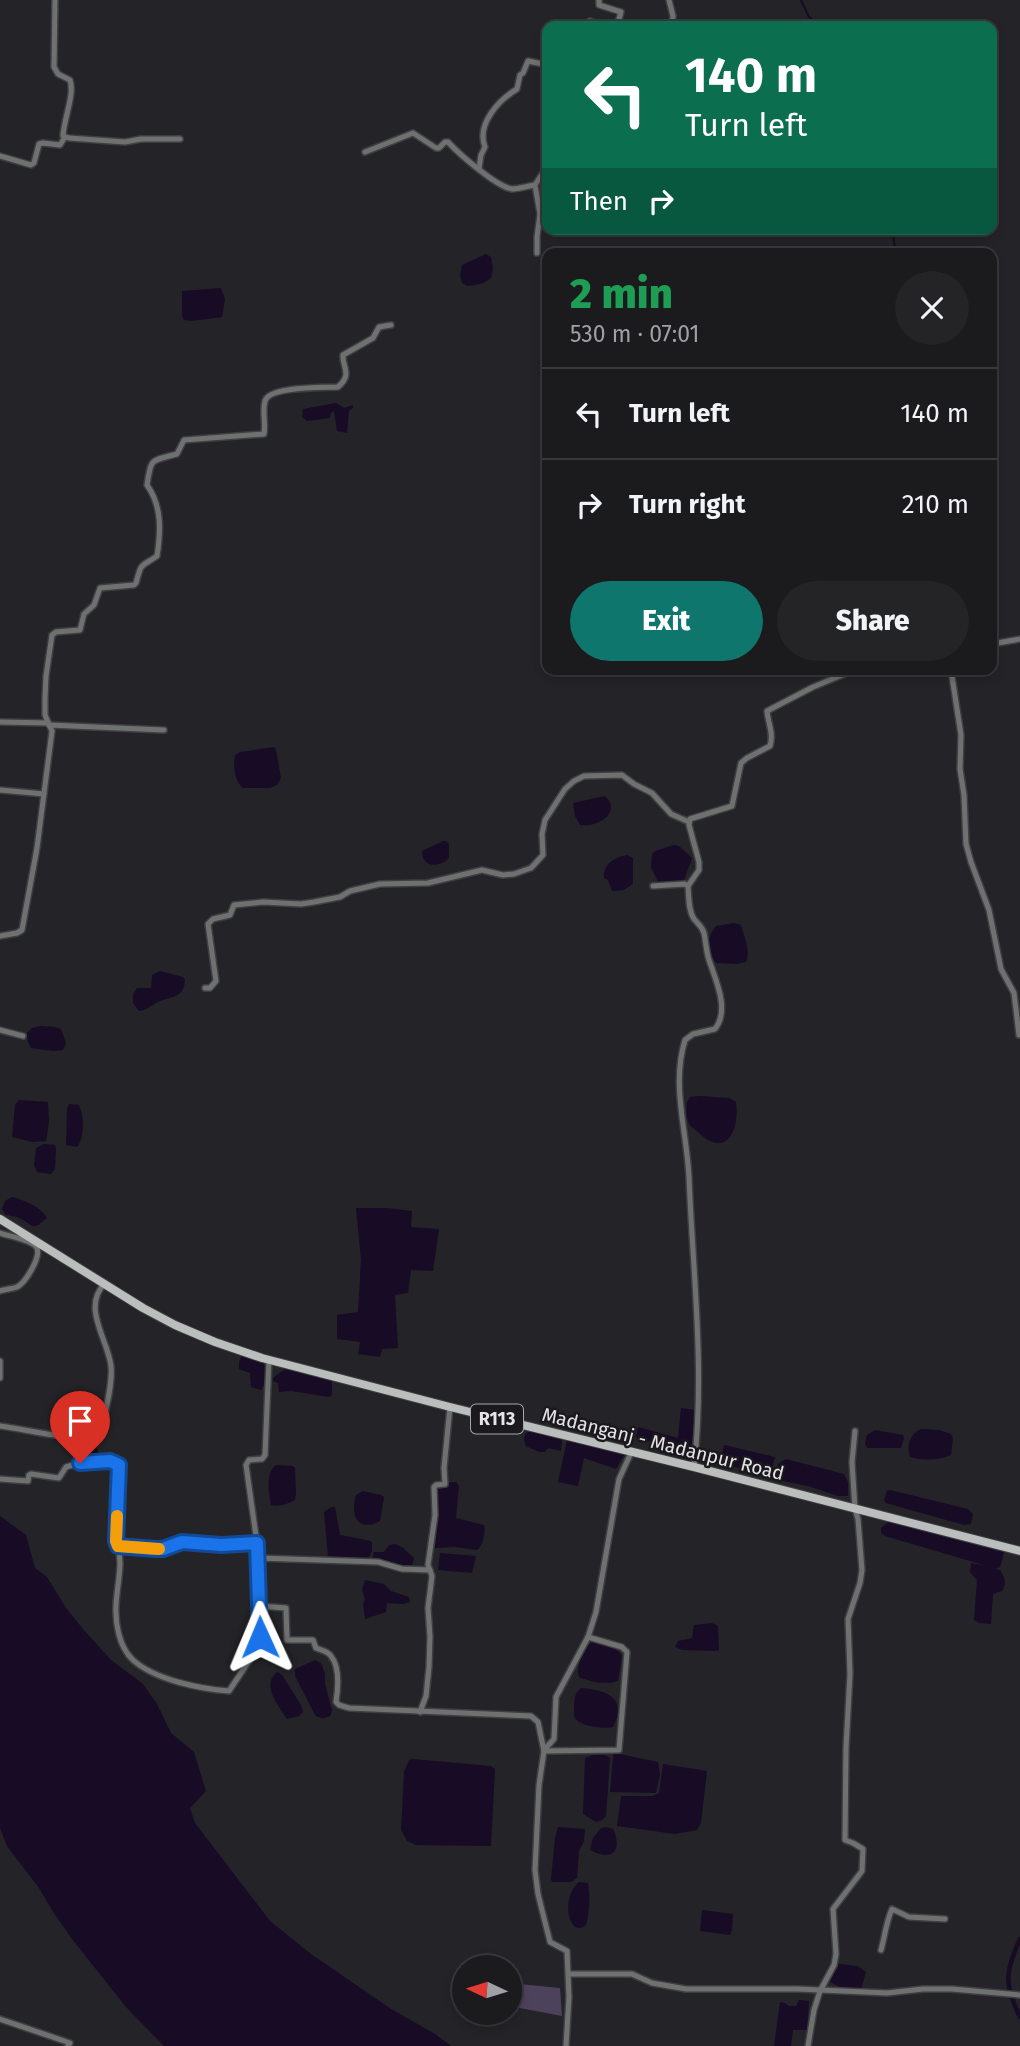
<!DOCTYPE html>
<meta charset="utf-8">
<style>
body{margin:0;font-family:"Fira Sans",sans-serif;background:#242326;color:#f1f3f6;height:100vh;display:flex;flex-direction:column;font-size:26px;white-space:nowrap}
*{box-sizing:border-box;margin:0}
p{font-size:23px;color:#a0a1a4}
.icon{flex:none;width:38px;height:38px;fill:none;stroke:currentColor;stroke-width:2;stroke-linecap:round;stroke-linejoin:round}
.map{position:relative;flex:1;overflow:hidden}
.side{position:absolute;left:542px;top:248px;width:455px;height:427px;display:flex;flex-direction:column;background:#1b1a1d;border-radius:14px;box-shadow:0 4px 10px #0003,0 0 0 2px #39383b}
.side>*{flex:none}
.guide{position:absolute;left:542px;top:21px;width:455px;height:214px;border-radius:14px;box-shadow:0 4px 10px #0003,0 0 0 2px #39383b;background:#0b6e4f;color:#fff;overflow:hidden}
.needle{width:46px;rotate:274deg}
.fabs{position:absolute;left:452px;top:1955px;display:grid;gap:14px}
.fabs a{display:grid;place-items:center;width:70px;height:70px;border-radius:50%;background:#1b1a1d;box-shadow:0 4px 10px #0003,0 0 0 2px #39383b;font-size:35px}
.pin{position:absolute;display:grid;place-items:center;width:60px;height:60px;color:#fff;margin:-72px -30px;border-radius:50% 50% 50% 0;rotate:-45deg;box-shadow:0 0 7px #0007}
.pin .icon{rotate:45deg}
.me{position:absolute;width:77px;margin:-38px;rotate:359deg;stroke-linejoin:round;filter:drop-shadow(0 0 5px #0008)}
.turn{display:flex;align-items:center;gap:24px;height:147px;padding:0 28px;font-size:32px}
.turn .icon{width:91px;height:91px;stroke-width:2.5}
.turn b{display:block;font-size:49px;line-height:60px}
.then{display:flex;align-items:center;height:66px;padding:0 28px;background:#0003;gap:14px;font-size:26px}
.round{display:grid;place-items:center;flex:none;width:74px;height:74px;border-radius:37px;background:#242326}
.headline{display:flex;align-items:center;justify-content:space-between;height:119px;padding:0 28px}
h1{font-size:42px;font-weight:800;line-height:52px;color:#1e9e55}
.cta{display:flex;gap:14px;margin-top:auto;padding:14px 28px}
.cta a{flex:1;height:80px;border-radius:42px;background:#0f766e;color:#fff;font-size:28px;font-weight:800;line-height:80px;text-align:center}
.cta a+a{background:#242326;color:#f1f3f6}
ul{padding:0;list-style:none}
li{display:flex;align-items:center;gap:21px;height:91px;padding:0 28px;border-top:2px solid #39383b}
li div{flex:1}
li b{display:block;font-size:26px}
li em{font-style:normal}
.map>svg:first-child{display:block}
.green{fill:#4d425c}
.water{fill:#170b25}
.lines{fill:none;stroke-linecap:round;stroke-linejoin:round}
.stream{stroke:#170b25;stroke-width:2}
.canal{stroke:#170b25;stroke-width:4.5}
.minor-casing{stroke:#3f3e42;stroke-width:8}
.primary-casing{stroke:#3f3e42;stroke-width:10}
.minor{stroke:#6e7170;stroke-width:5}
.primary{stroke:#babfbe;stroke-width:8}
.route-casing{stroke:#114b97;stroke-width:18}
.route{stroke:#1a73e8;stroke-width:12}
.slow{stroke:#f59e0b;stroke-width:12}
.labels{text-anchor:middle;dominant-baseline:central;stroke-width:5;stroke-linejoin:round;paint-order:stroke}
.shield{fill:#1b191d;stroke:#a8a7aa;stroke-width:2}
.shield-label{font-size:18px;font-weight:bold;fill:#e5e4e6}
.street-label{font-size:19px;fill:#e5e4e6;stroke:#1b191d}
</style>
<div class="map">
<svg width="1020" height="2046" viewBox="0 0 1020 2046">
<rect width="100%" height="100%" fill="#242327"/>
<polygon class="green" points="509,1983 560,1988 562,2016 509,2006"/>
<g class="water">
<path d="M486,254l5,3 2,11 -2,10c-7,6 -15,7 -24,8l-5,-3 -2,-7 2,-11z"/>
<polygon points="221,288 225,299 222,317 192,321 184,320 182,316 182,291"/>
<polygon points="336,403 344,408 353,405 353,408 349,411 347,433 337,431 334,411 331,413 330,418 307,421 302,417 303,409"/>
<path d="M274,747l2,3 5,28 -4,7 -7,3h-27c-9,-7 -10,-23 -8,-33l5,-3z"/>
<path d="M605,796c18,16 -8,32 -25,29l-5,-9 -2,-13z"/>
<path d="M443,841h3l3,3v14c-10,10 -27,10 -27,-7z"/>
<polygon points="674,845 679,846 692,858 684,880 658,882 651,867 652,854 655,851"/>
<path d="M627,855l6,3v26l-9,6 -12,1 -4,-11 -4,-2c-2,-13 11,-21 23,-23z"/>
<path d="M734,923l7,2c3,11 10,26 5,37l-9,2 -21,-1c-10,-13 -10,-25 0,-37z"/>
<path d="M160,971l23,6 2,3c-1,17 -11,16 -25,21 -8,3 -12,9 -21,10l-6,-8v-9l4,-6h14l1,-13z"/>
<polygon points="41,1026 55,1027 61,1029 66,1043 63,1050 53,1051 31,1048 28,1042 27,1033 32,1028"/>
<path d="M699,1096l30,2 7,4c4,28 -10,58 -38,30 -2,-2 -6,-4 -8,-7 -4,-6 -4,-17 -3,-23l3,-5z"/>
<polygon points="19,1100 48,1102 49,1122 46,1141 33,1142 12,1137 15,1105"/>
<path d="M69,1104l10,1c5,11 6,32 -2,42l-11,-2 1,-36z"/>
<polygon points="44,1144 55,1145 56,1148 55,1169 51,1174 37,1172 34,1165 36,1148"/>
<path d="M12,1197c12,3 29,10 35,21 -17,15 -13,6 -28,0 -1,-1 -12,-3 -13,-3l-4,-6 3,-8z"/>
<polygon points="356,1208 387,1208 412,1211 411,1227 439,1229 433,1271 411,1270 408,1293 395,1295 398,1348 382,1349 380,1357 358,1354 360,1342 337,1339 337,1315 358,1312 361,1260"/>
<path d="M242,1355c5,1 14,3 19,6 9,6 5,22 0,29l-10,-3 -1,-14 -11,-4v-7z"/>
<polygon points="285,1369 328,1378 332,1381 332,1395 329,1397 291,1391 279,1392 278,1383 273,1381 273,1378"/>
<polygon points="681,1408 696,1410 692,1453 636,1438 638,1427 678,1438"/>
<path d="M921,1429l18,1 12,4 2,4 -2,17c-11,5 -29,6 -41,2 -4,-11 0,-24 11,-28z"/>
<polygon points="875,1430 903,1435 904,1438 901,1448 867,1448 865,1444 867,1435"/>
<polygon points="530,1431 562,1439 561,1451 548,1448 545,1452 539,1452 526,1446 524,1440 525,1434"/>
<polygon points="72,1438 93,1439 100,1456 99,1459 86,1460 74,1458 70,1452"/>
<polygon points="567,1440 624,1455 616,1469 584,1458 578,1486 558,1482"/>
<polygon points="724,1445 775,1457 770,1476 720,1463"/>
<polygon points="786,1459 844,1474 848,1482 848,1496 838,1496 808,1486 783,1481 777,1473 778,1464"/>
<path d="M276,1465l17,1 2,2 1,26 -1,6c-8,4 -15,7 -24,5 -2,-12 -6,-32 5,-40z"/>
<path d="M451,1482h5l3,4 -3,32 28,7c2,8 -1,20 -7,25l-22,-3 -20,1 3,-50 -1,-11 9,-2z"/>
<polygon points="890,1490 968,1509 973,1514 971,1524 964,1525 886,1503 884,1500 887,1491"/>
<path d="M363,1491l18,4 3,2 -4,24c-23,12 -30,-6 -24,-26z"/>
<path d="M331,1507h4l5,28c8,2 27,4 32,7v9l-4,8 -40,-3 -4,-44z"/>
<polygon points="0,1516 26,1535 35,1568 47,1577 66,1608 83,1629 111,1660 143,1684 157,1704 171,1733 194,1752 206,1791 190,1808 195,1823 270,1921 311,1954 391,2009 435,2034 451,2046 164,2046 126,2007 72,1939 53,1912 39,1888 7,1846 0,1828"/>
<path d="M891,1520l114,29 -5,18 -5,2 5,1c5,8 7,13 2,21l-9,3 -2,30 -12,-1 -5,-3 3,-40 -7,-8 1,-9 16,3 -102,-30 -4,-3v-5z"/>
<polygon points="395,1544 402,1547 414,1558 412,1566 372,1560 374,1552 384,1552 389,1545"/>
<polygon points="440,1553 476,1556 472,1573 438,1570"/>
<polygon points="365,1580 384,1584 391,1591 409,1597 410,1602 403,1604 387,1603 386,1612 365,1619 363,1604 365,1599 362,1590"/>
<polygon points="712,1623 718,1626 719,1650 716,1651 682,1650 675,1647 678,1641 692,1638 694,1625"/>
<path d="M593,1641c10,2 23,5 29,15l-4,25c-11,4 -28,1 -39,-4 -4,-11 5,-29 14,-36z"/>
<path d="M315,1660l6,3 4,11v10l7,27 -2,5c-6,3 -9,3 -15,-1l-20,-39v-7z"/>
<path d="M277,1672l5,3 19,30 2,7 -4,4 -12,3c-9,-14 -26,-34 -10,-47z"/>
<path d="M581,1688c25,2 47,9 32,39 -9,2 -35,0 -39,-11 0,-1 0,-10 0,-12 1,-7 1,-11 7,-16z"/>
<polygon points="615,1753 658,1762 660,1774 656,1793 610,1792 613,1756"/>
<polygon points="593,1755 605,1755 610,1758 606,1816 602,1820 596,1822 583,1814 585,1758"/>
<polygon points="413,1759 491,1766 495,1769 491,1846 416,1845 407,1841 401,1830 404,1772 409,1760"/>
<polygon points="663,1764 707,1771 701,1823 697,1830 675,1834 617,1826 621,1796 653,1796 659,1793"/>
<polygon points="558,1827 585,1829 584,1842 579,1851 577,1878 571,1882 552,1882 551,1879 555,1838"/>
<path d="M607,1827l6,2c10,22 -1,33 -23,21l3,-12 8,-10z"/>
<path d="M579,1882l9,1c2,14 2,27 -2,42l-5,3 -6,-1c-11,-10 -8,-36 4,-45z"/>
<polygon points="702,1910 733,1914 732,1930 730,1935 700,1931"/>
<polygon points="839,1964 858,1966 866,1972 861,1989 842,1988 830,1982 836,1965"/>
<polygon points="799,2000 809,2001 807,2030 793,2030 791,2046 774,2046 780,2002 785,2003 789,2006 796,2006"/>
</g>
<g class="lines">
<g class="stream">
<polyline points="801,0 809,17 821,26"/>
<polyline points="892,229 896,254"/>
</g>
<path class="canal" d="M1020,1939c-15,33 -16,45 0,78"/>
<g class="minor-casing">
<g id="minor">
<path d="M55,0l-1,67 4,7 12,6c5,14 -6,38 -7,56l6,2 56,4 16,-3h39"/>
<polyline points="599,0 599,5 621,12 618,23 627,26"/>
<polyline points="669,0 673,16 672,26"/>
<polyline points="583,26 590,21 602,26"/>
<path d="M365,152l48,-19 23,15h3l6,-6h3c11,12 49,45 64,47 7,0 15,-3 23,-4l13,-20"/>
<polyline points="0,156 31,165 34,163 39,144 43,143 60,145 65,137"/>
<path d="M479,169l2,-14 4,-8c-9,-23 14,-47 32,-58l3,-14 3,-2 5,-12 20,4"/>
<polyline points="535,185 540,214 537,237 537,253"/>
<polyline points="992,644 1020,639"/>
<polyline points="868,670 873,673 884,670"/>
<polyline points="951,670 961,735 960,769 964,795 966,844 971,862 989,910 1001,969 1014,993 1019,1035"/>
<polyline points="0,722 48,723"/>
<polyline points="49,725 164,730"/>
<polyline points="0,790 44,794"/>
<path d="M653,886l32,-2 3,2c1,11 0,24 6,33 4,5 8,7 10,14 2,9 2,18 5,27 7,21 21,50 6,69l-22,5 -8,6c-14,46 2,91 4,138 4,96 16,193 5,289"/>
<path d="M688,886l11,-16v-8l-10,-37 1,-6 42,-13 9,-43 6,-5 23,-12c4,-12 -2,-23 -3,-35l46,-24 41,-17"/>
<path d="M0,936l17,-3 5,-3 15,-82 15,-117 -7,-16v-17l1,-22 6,-41 4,-3 24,-2 4,-16 10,-9 6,-17 34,-3 2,-2c6,-22 4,-15 21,-27 4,-25 5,-50 -10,-71 4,-28 4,-24 30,-31l7,-14 80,-6c2,-11 -2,-23 1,-33 4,-15 59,-13 73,-14 15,-13 4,-20 5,-32l30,-17 6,-11 12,-2"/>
<polyline points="205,988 210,988 216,981 208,924 213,919 230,915 234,905 263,902 301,904 314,902 340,897 350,891 380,884 428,883 482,870 503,875 514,874 531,868 543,855 542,834 545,820 565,789 574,781 584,776 622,775 634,784 652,793 671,814 689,822"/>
<polyline points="0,1030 23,1036"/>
<path d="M0,1233c8,3 33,7 37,15 4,10 -12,35 -20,39 -5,2 -12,2 -17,4"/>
<polyline points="0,1361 0,1378"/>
<path d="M0,1426c34,4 67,17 101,5 4,-18 12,-47 10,-65 -3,-27 -30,-58 -6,-83"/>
<polyline points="0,1479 28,1481 29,1475 31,1474 59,1478 66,1467 80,1463 110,1461 117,1463 120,1468 116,1541 118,1546 155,1549 163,1549 182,1542 221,1545 257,1543"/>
<path d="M118,1546c5,19 -1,39 -2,59 -1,18 3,42 17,55 22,20 68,29 96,31l28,-42 3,-12 -3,-94 -11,-78 3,-5 13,-1 3,-4 4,-95"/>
<polyline points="258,1558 378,1562 402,1569 430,1570"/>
<path d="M259,1606l27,2 1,32h26l3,8c5,2 12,3 15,8 9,11 7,33 5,46l3,3 10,3 182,8 7,6 6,29"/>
<polyline points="420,1712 426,1696 429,1667 430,1637 428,1608 432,1576 428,1565 435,1515 434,1487 436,1485 445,1484 444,1468 450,1407"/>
<polyline points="544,1750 554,1739 556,1697 588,1637 596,1612 619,1479 631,1453"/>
<path d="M881,1950c4,-14 5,-28 11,-41l17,8 36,2"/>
<polyline points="569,1974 632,1974 652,1983 686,1989 798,1989 887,1993 923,1989 952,1989 1020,1995"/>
<polyline points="0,2019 70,2043 68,2046"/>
<polyline points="566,2046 569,1997 567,1951 550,1942 538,1894 535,1870 539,1785 544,1751 619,1750 627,1652 622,1647 588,1637"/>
<polyline points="808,2046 814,2010 820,1991 834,1965 836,1954 833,1909 862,1871 863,1849 853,1843 845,1840 846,1748 850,1674 848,1619 860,1583 862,1570 858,1519 855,1509 852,1462 855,1431"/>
</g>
</g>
<g class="primary-casing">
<polyline id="primary" points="0,1219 143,1308 175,1325 215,1342 262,1358 450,1407 694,1467 1020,1551"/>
</g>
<use href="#minor" class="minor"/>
<use href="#primary" class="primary"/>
</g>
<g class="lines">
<g class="route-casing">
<polyline id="route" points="80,1463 110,1461 119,1465 116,1541 118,1546 155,1549 163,1549 182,1542 221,1545 257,1543 260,1637"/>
</g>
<use href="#route" class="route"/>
<polyline class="slow" points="117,1516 116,1541 118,1546 159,1549"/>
</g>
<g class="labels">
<rect class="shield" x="471" y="1404.5" width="52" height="29" rx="5"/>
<g class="shield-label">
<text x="497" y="1419">R113</text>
</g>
<g class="street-label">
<text transform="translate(663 1444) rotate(14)">Madanganj - Madanpur Road</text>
</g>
</g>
</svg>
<div class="fabs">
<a><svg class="needle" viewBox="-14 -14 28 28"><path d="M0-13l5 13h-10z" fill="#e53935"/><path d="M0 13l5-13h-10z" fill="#a0a1a4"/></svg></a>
</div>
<div class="pin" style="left:80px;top:1463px;background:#d93025"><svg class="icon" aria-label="arrive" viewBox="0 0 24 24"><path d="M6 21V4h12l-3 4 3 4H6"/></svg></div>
<svg class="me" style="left:260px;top:1637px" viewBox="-20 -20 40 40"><path d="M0-17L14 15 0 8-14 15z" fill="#1a73e8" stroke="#fff" stroke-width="4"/></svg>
<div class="guide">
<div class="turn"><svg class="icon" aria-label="left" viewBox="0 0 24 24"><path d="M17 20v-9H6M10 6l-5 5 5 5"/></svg><div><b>140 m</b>Turn left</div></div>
<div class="then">Then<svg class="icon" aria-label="right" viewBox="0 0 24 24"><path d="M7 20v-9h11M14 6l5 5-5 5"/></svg></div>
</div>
<section class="side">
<div class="headline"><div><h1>2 min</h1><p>530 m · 07:01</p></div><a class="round"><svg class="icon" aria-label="close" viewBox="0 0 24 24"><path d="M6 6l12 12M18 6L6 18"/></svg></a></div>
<ul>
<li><svg class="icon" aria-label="left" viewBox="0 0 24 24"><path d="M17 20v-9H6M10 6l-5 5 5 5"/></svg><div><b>Turn left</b></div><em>140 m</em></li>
<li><svg class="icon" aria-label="right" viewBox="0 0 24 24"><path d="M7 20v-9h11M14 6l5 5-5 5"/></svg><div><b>Turn right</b></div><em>210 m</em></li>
</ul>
<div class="cta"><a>Exit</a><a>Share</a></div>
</section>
</div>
